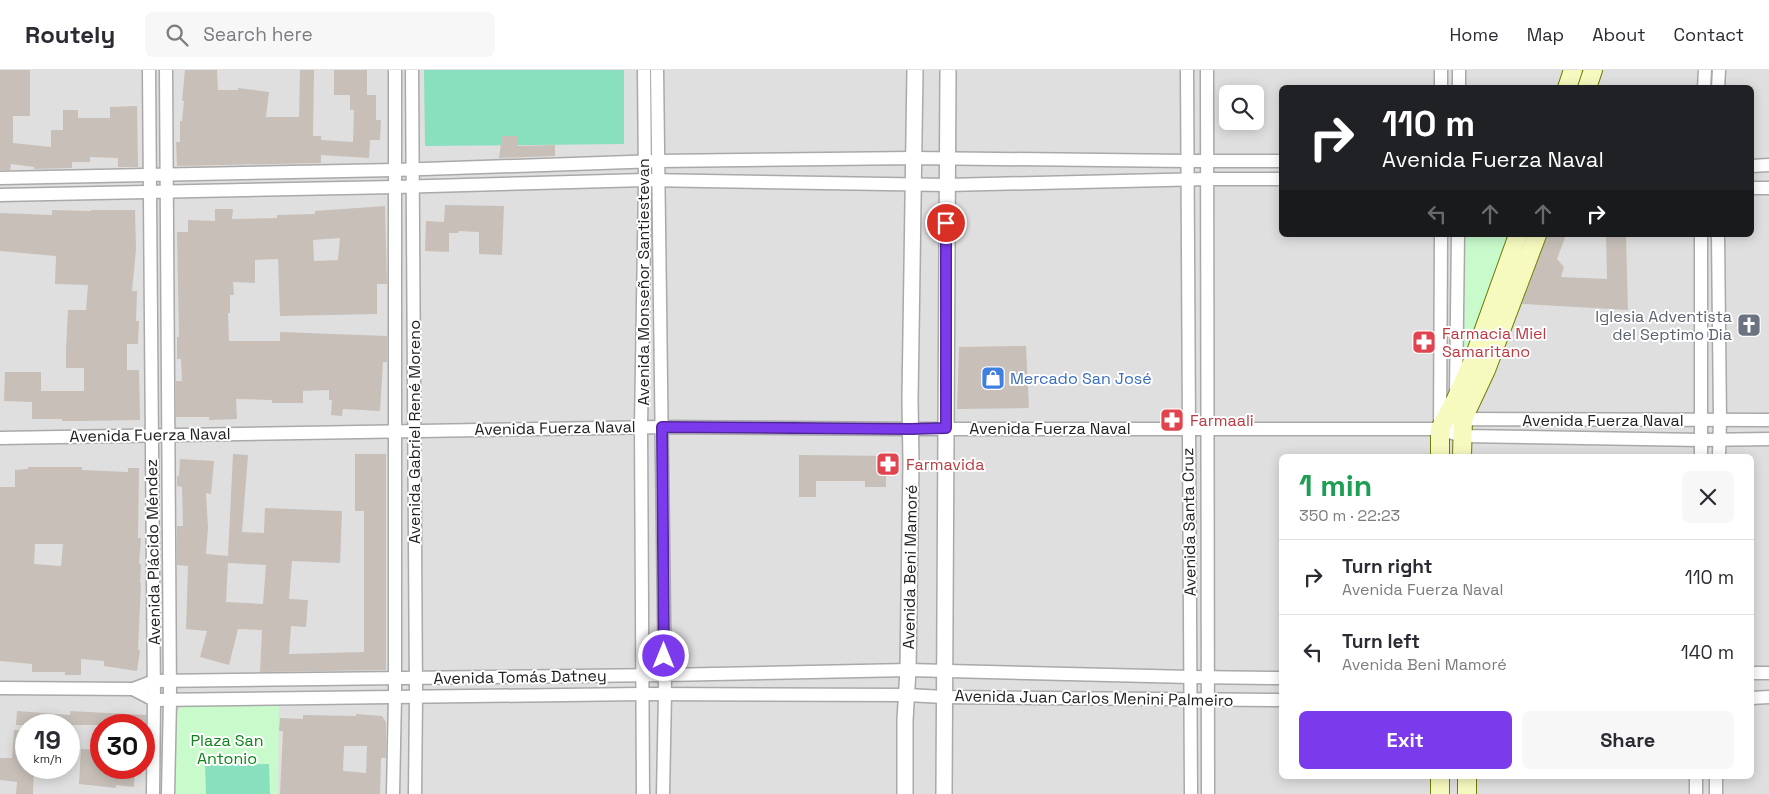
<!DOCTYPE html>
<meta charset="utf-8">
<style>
body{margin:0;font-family:"Space Grotesk",sans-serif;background:#f7f7f7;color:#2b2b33;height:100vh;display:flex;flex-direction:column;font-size:19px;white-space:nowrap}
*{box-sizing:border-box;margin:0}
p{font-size:16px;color:#7c7c81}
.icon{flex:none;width:28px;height:28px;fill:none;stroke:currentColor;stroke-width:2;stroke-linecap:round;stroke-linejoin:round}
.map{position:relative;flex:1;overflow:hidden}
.side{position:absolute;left:1279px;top:384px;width:475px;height:325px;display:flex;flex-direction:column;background:#fff;border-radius:8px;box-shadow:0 2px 12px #0003}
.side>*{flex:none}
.hud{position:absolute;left:1279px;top:15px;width:475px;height:152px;border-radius:8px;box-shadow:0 2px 12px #0003;background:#202124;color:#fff;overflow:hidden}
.tools{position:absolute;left:1219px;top:15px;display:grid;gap:10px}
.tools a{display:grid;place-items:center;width:45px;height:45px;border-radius:8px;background:#fff;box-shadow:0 2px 12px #0003;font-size:25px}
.speed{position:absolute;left:15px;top:644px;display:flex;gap:10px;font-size:25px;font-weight:700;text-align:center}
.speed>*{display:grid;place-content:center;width:65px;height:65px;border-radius:50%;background:#fff;box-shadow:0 2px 12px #0003;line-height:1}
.speed small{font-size:12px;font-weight:400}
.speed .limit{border:8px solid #d22;background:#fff;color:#111}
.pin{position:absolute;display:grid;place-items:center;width:42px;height:42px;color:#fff;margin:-21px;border:2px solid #fff;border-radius:50%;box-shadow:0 1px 5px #0007}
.me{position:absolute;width:55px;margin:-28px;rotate:0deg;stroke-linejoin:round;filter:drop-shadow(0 0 4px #0008)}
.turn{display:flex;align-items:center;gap:18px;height:105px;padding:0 20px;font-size:22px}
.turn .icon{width:65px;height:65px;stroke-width:2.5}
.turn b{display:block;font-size:35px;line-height:42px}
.lanes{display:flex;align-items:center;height:48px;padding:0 20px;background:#0003;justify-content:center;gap:25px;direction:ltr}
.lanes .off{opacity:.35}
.round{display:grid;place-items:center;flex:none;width:52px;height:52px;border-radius:8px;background:#f7f7f7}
.summary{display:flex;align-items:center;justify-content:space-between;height:85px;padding:0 20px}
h1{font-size:30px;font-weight:600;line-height:38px;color:#1e9e55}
.primary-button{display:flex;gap:10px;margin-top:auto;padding:10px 20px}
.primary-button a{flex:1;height:58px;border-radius:8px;background:#7c3aed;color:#fff;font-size:20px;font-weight:600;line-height:58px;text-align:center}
.primary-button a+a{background:#f7f7f7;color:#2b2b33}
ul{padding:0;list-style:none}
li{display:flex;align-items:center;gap:15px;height:75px;padding:0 20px;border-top:1px solid #e1e1e2}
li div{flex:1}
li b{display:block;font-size:19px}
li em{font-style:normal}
header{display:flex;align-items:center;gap:30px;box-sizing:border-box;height:70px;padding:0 25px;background:#fff;border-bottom:1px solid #e1e1e2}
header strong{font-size:24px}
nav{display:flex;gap:28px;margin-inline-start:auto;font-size:18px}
.search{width:350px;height:45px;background:#f7f7f7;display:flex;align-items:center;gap:12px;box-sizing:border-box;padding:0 18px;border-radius:8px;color:#7c7c81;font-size:19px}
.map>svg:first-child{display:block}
.residential{fill:#e0dfdf;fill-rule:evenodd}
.park{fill:#c8facc}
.pitch{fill:#88e0be}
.building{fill:#c7bfb8;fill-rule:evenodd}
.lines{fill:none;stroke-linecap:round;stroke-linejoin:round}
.minor-casing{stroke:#a9a9a9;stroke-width:15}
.tertiary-casing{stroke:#a9a9a9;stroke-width:18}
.secondary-casing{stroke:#707d05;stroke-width:20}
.minor{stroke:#fff;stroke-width:12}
.tertiary{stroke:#fff;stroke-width:15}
.secondary{stroke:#f7fabf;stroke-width:18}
.route-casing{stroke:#51269a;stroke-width:12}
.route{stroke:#7c3aed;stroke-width:9}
.labels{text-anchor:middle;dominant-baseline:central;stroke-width:4;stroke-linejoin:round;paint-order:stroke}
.street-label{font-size:16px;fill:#222;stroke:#fff}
.worship-label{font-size:16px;fill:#5b616d;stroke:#fff;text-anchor:end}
.health-label{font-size:16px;fill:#be3a42;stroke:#fff;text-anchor:start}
.shop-label{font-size:16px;fill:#366cbe;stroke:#fff;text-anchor:start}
.park-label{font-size:16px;fill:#0c8416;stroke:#fff}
</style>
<header>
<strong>Routely</strong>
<div class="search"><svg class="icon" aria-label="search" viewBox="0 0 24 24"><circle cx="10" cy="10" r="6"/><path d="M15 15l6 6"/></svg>Search here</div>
<nav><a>Home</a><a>Map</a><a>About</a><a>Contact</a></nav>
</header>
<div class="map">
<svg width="1769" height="724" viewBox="0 0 1769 724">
<rect width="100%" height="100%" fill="#f2efe9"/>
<path class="residential" d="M0,0h1769v724h-1769zM1281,18h470v147h-470zM1228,24h27v27h-27zM1281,386h470v320h-470zM26,655h43v43h-43zM101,655h43v43h-43z"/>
<g class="park">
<polygon points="1465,165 1511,165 1467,284 1464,282"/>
<polygon points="279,634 278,724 175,724 176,646 181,635"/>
</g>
<g class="pitch">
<polygon points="424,0 624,0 624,74 425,76"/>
<polygon points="269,694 270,724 206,724 205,695"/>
</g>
<g class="building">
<polygon points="0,0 30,0 30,46 13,46 13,73 51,77 51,60 63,60 63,40 78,40 78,48 110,48 110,37 137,36 138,97 118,97 118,88 90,87 90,92 72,92 72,98 34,99 34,97 11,94 10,100 0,100"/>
<polygon points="185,0 217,0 218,20 238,20 238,18 269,22 266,47 299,47 300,0 314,0 313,66 321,66 321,70 353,72 354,40 350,40 350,25 334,25 334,0 367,0 367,25 376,25 376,50 381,50 380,70 370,70 369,88 321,85 321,93 177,96 176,72 180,72 180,51 182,51 184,31 182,31"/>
<polygon points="502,66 517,66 518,76 555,75 555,86 499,88"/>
<polygon points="445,135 504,136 502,185 479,184 479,162 459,161 458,163 449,163 449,182 425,181 426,151 444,152"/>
<path d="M385,136l2,78h-10v30l-97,2 -2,-57 -23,1v23l-22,-1 1,13h-4v18h-2l1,28h51v-9l107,4v26h-4l-3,49 -37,-2 -1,7 -11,-1 1,-15h-3v-10l-26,1v12h-31v-3l-36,-1 1,20 -28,1v-3h-33v-36h6l-1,-22h-4v-22h2l-2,-105h11v-12l27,1v-12h18l-1,10 45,-1v-3l38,-1v-3zM340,168l-2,22 -24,1 -1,-21z"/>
<polygon points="52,140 91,141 91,140 135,140 136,180 132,221 137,221 136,251 139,251 138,274 127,274 127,300 139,300 140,350 82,351 62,351 62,349 32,349 32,332 4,331 5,302 41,302 41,321 84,321 84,298 66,298 66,280 68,240 86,240 88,215 55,214 56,186 0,181 0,143 52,145"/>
<polygon points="1547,165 1566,165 1557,189 1564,197 1561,207 1607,209 1606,165 1626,165 1628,240 1522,234"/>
<polygon points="1026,276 1029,338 957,339 959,277"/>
<path d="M233,384l15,1 -6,77 22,1 1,-25 77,3 -2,52 -48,-2 -3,38 19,1 -2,27 -15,-1 -2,28 75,-2v-141h-9v-57h31v216l-126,2 2,-42 -24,-1 -9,36 -29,-8 7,-26 -21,-2 2,-63 -11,-1v-39h6l-1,-39 -5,-1v-10h2l1,-17 34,2 -3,33 -5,-1 2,35 -2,26 22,2zM228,493l38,2 -3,39 -37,-2z"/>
<polygon points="799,385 898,386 898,398 886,398 886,417 865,417 865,411 816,411 816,427 799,427"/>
<path d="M28,397h54v3l46,2v-4h11l-1,70h3l-2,26h2l-1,19h1l-3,67h2l-3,21 -33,-5v-5l-23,-2v16h-16v-3h-33v-8l-32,-3v-174h15v-17l13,-1zM35,474h28l-2,22 -27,-2z"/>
<polygon points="17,641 70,645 70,641 146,645 146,655 16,655"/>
<path d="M356,644l26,2 4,6v36h-5l-1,36h-100l3,-63h-4l1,-13 23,1v-4l53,1zM344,676h23l-1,27 -23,-2z"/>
<polygon points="14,660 26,661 25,690 26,698 34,698 33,724 16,724 17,712 0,710 0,688 12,688"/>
<polygon points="81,679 101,680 101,698 135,698 134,717 116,715 116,718 79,714"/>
</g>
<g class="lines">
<g class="minor-casing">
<g id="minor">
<polyline points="149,0 154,630 153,724"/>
<polyline points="166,0 170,630 168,724"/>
<polyline points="412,0 416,627 415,724"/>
<polyline points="657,0 665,624 663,724"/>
<polyline points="1187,0 1191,724"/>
<polyline points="1207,0 1208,724"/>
<polyline points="1441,0 1441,18"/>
<polyline points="1459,18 1459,0"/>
<polyline points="1704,18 1705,0"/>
<polyline points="1718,18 1719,0"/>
<polyline points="1751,96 1769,95"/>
<polyline points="0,108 395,100 658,91 913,88 1188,91 1281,91"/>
<polyline points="1751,118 1769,118"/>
<polyline points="0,125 395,117 645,110 947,115 1207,109 1281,109"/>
<polyline points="1718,165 1720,350 1719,386"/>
<polyline points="1456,323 1458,165"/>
<polyline points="1769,350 1463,349 1440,359 1462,366 1701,370 1769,369"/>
<polyline points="0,368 662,357 910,359 1440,359 1441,165"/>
<polyline points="1701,386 1701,165"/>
<polyline points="1751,603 1769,603"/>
<polyline points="0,618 133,619 154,611 664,605 908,600 1191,607 1281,608"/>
<polyline points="133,619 154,630 642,624 907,625 944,627 1281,630"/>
<polyline points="1751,628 1769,627"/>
<polyline points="1716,706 1716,724"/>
<polyline points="393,724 395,627 395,0"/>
<polyline points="643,724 641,357 645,110 644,0"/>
<polyline points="1696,724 1696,706"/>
</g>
</g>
<g class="tertiary-casing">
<g id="tertiary">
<polyline points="905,724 905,650 908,600 911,392 910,330 915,0"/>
<polyline points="944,724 948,0"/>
</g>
</g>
<g class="secondary-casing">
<g id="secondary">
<polyline points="1567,18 1573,0"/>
<polyline points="1587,18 1593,0"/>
<polyline points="1440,386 1440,359 1456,329 1472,293 1518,165"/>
<polyline points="1462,386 1463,349 1486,300 1537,165"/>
<polyline points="1467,706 1467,724"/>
<polyline points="1440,724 1440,706"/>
</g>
</g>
<use href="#minor" class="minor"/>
<use href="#tertiary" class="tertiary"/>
<use href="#secondary" class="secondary"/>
</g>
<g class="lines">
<g class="route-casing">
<polyline id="route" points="664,586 662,357 910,359 946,358 946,153"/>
</g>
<use href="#route" class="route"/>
</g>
<defs>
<g id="church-square" transform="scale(1.25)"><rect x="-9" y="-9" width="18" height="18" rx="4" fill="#6b7280" stroke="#fff"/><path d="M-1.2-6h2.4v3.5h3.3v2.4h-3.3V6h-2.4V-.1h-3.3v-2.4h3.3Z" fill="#fff"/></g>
<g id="pharmacy-square" transform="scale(1.25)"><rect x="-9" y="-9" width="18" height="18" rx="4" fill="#e0444e" stroke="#fff"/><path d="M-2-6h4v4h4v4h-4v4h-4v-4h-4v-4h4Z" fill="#fff"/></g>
<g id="shop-square" transform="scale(1.25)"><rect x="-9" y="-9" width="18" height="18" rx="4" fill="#3f7fe0" stroke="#fff"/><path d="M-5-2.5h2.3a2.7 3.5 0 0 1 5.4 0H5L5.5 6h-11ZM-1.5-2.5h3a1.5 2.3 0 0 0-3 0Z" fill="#fff"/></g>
</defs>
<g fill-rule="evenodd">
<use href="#church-square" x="1749" y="255"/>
<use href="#pharmacy-square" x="1424" y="272"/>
<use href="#shop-square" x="993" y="308"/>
<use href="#pharmacy-square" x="1172" y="350"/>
<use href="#pharmacy-square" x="888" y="394"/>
</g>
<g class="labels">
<g class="street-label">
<text transform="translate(643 212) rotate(-90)">Avenida Monseñor Santiestevan</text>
<text x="1603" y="350">Avenida Fuerza Naval</text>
<text transform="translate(555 358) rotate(-1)">Avenida Fuerza Naval</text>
<text x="1050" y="358">Avenida Fuerza Naval</text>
<text transform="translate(414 362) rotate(-90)">Avenida Gabriel René Moreno</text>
<text transform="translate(150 365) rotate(-1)">Avenida Fuerza Naval</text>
<text transform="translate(1189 452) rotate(-91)">Avenida Santa Cruz</text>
<text transform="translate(153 482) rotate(-91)">Avenida Plácido Méndez</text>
<text transform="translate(910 497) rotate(-89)">Avenida Beni Mamoré</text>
<text transform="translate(520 607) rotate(-1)">Avenida Tomás Datney</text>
<text transform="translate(1094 628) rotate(1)">Avenida Juan Carlos Menini Palmeiro</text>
</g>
<g class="worship-label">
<text x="1732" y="246">Iglesia Adventista<tspan x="1732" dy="18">del Septimo Dia</tspan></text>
</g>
<g class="health-label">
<text x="1442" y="263">Farmacia Miel<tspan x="1442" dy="18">Samaritano</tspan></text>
<text x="1190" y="350">Farmaali</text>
<text x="906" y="394">Farmavida</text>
</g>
<g class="shop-label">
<text x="1010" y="308">Mercado San José</text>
</g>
<g class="park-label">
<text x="227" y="670">Plaza San<tspan x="227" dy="18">Antonio</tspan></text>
</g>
</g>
</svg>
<div class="tools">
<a><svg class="icon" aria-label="search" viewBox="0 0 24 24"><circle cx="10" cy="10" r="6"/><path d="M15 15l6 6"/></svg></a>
</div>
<div class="speed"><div>19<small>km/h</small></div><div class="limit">30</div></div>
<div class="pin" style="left:946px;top:153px;background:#d93025"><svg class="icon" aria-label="arrive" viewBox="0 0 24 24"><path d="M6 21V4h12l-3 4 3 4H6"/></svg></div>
<svg class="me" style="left:664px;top:586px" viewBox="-20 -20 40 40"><circle r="17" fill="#7c3aed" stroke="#fff" stroke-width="3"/><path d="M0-11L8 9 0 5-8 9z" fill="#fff"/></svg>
<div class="hud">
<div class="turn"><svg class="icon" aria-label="right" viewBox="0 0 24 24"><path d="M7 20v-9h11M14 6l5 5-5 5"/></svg><div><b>110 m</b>Avenida Fuerza Naval</div></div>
<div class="lanes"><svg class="icon off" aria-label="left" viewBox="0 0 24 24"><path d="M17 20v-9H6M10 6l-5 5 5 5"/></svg><svg class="icon off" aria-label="ahead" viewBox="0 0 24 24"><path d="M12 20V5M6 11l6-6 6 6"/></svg><svg class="icon off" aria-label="ahead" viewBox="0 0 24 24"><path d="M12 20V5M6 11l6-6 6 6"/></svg><svg class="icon" aria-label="right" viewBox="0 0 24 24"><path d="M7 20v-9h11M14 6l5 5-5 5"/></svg></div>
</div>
<section class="side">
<div class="summary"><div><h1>1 min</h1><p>350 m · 22:23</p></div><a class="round"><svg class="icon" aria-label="close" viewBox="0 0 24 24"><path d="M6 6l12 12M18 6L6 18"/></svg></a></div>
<ul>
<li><svg class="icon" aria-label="right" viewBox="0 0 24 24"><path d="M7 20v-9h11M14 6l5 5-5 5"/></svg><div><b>Turn right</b><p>Avenida Fuerza Naval</p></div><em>110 m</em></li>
<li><svg class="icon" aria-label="left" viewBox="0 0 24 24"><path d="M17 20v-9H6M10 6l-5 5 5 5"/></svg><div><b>Turn left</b><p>Avenida Beni Mamoré</p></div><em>140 m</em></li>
</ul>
<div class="primary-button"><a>Exit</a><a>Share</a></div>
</section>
</div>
